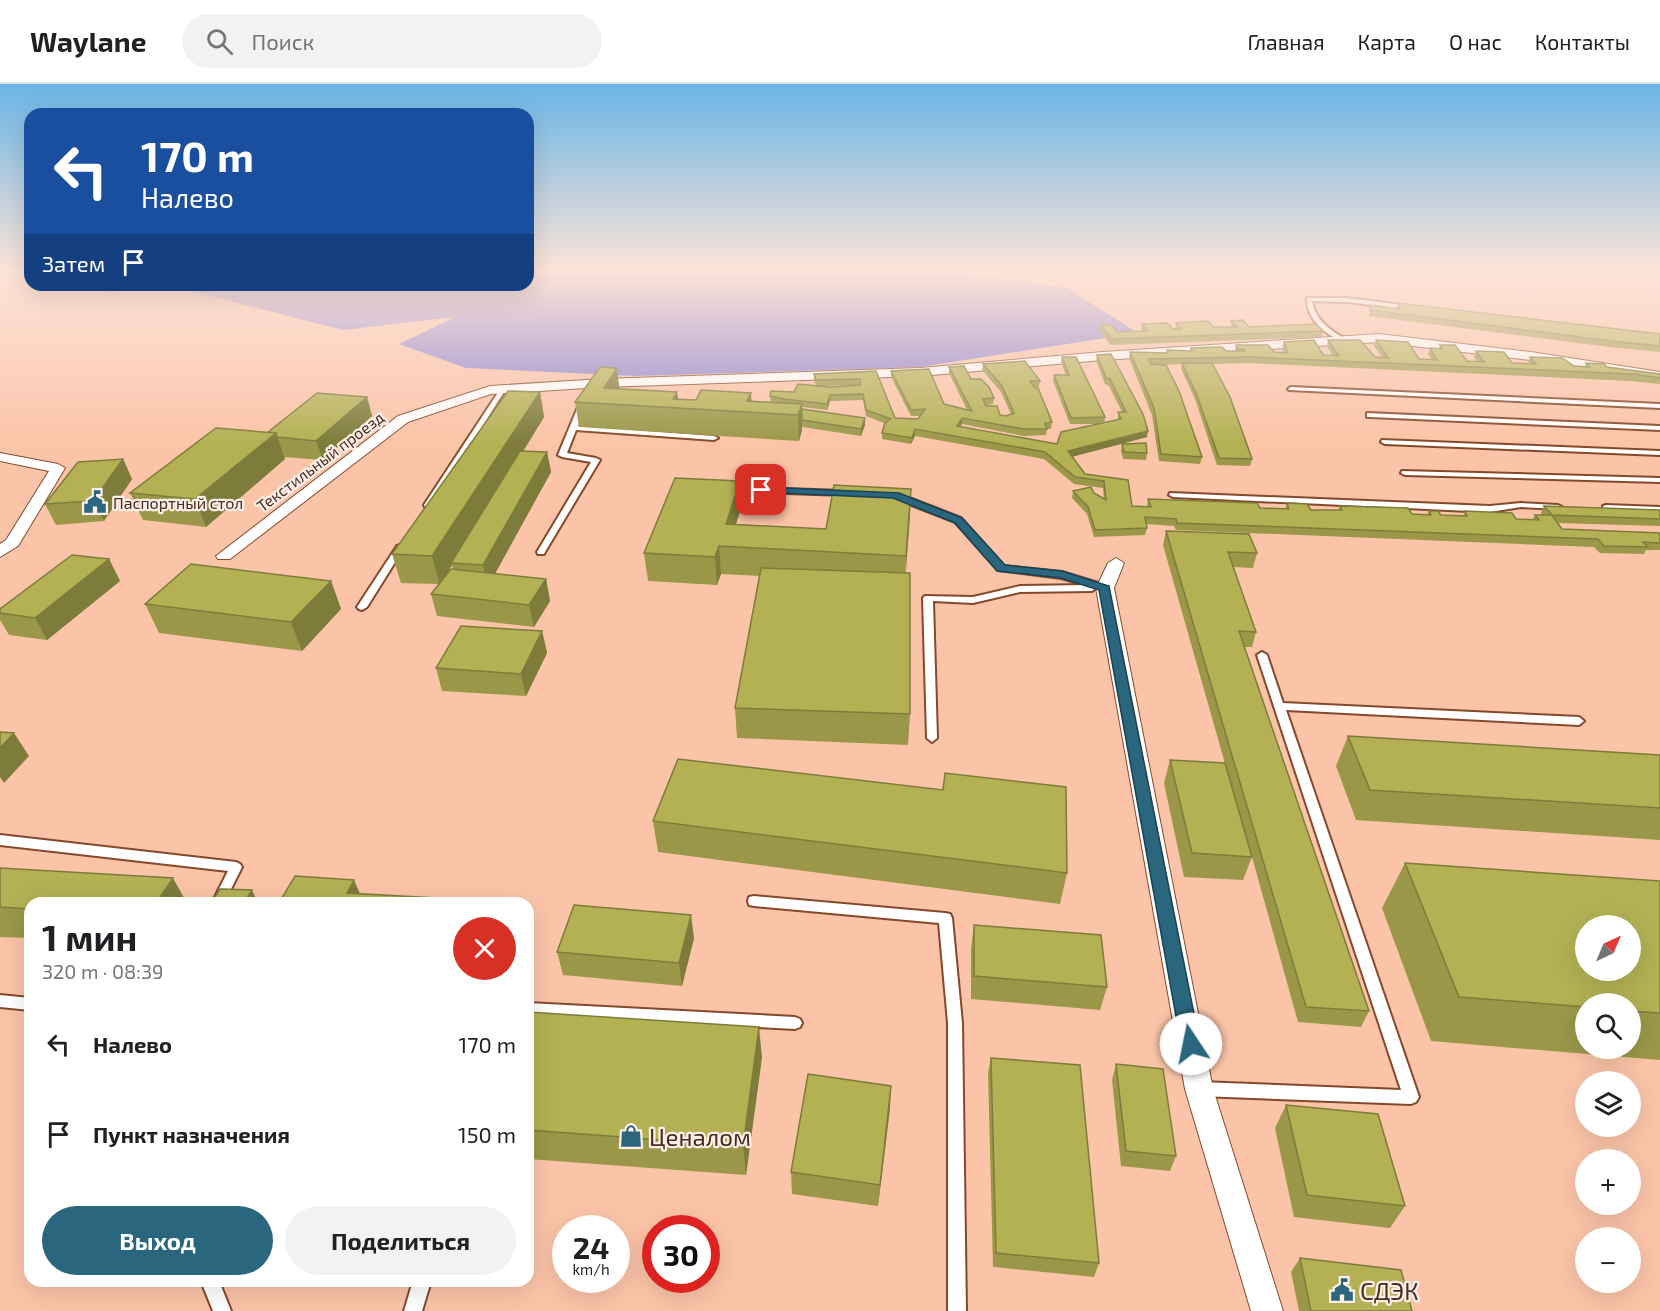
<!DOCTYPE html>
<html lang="ru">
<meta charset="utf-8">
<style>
body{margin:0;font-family:"Exo 2",sans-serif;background:#f2f2f2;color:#202124;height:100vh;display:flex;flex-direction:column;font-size:22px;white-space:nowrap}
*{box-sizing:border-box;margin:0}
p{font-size:20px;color:#757577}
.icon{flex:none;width:33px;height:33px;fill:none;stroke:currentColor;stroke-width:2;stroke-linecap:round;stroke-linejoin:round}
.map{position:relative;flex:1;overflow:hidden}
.drawer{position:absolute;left:24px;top:813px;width:510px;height:390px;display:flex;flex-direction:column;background:#fff;border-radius:18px;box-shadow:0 6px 24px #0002}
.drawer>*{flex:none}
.banner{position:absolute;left:24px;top:24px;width:510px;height:183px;border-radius:18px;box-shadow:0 6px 24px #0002;background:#1a4fa0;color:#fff;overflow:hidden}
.needle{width:39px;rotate:44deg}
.tools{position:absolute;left:1575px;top:831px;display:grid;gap:12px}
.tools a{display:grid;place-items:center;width:66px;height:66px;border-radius:50%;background:#fff;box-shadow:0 6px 24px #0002;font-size:30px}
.speed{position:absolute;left:552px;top:1131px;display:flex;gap:12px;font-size:30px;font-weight:700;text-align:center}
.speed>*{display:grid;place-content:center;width:78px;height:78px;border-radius:50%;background:#fff;box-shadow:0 6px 24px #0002;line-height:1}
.speed small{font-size:15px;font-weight:400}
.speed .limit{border:9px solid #d22;background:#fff;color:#111}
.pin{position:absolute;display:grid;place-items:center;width:51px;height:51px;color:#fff;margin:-26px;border-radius:12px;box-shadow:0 3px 9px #0006}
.me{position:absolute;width:66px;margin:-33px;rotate:349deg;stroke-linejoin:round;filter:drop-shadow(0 0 4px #0008)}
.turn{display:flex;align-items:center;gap:21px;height:126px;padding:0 18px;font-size:27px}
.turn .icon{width:78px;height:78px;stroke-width:2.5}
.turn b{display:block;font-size:42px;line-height:51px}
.then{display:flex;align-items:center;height:57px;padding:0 18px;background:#0003;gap:12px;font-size:22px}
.round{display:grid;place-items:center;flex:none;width:63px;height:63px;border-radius:32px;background:#f2f2f2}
.summary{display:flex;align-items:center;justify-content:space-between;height:102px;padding:0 18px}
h1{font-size:36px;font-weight:700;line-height:45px}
.primary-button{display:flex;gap:12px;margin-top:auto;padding:12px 18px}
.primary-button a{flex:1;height:69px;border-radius:36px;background:#2a667e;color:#fff;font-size:24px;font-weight:700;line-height:69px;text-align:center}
.primary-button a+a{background:#f2f2f2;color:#202124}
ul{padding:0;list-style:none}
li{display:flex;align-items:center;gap:18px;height:90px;padding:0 18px}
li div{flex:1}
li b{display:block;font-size:22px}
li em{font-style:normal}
header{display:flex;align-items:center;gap:36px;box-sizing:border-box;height:84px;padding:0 30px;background:#fff;border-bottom:2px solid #e0e0e0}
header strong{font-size:28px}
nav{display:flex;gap:33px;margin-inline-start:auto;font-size:21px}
.search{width:420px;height:54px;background:#f2f2f2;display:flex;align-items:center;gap:15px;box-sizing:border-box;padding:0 21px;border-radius:33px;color:#757577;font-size:22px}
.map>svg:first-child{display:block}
.forest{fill:#8b83d1}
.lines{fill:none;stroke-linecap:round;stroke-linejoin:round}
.service-casing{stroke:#84492a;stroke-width:4}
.minor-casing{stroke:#84492a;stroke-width:2}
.path{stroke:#9c745f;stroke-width:2;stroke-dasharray:1.5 3;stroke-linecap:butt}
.service{fill:#fff;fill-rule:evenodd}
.minor{fill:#fff;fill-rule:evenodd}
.wall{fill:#9a9848;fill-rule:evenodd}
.shaded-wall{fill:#7d7c3b}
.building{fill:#b3b154;stroke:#7d7c3b;stroke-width:1.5;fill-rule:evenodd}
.route{fill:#2a667e;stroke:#1b4252;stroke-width:1.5}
.labels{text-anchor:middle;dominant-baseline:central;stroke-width:4.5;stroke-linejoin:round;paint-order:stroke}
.far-street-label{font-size:16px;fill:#482d1f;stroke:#feefe8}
.far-poi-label{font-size:16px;fill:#482d1f;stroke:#feefe8;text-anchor:start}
.near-poi-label{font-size:24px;fill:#482d1f;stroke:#feefe8;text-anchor:start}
</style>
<header>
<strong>Waylane</strong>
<div class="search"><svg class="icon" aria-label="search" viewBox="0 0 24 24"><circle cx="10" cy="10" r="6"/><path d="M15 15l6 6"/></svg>Поиск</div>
<nav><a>Главная</a><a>Карта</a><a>О нас</a><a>Контакты</a></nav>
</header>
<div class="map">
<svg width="1660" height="1227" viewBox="0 0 1660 1227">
<rect width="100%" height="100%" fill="#fbc4a8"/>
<polygon class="forest" points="528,188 955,188 1067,204 1138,249 920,283 635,292 466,284 399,260 455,233 343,246 167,201 528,201"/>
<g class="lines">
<g class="service-casing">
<g id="service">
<path d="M1307,214h40l64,8 3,2 -3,2 -64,-8 -35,-1c4,20 17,28 33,38v2l-2,1c-18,-8 -37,-23 -36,-44z"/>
<polygon points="1291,303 1660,320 1660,324 1289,306 1288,305"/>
<polygon points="501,304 506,305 431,423 425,423 424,421"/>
<polygon points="580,318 587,320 578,342 714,352 718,354 714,356 576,346 567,369 596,374 600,376 545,468 544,470 538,470 537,468 591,378 562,373 558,371"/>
<polygon points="1367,329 1660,342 1660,346 1370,333 1367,333"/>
<polygon points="1382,356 1660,367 1660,371 1385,360 1381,358"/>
<polygon points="1402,387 1660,394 1660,398 1405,391 1401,389"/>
<polygon points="723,403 845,407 849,409 845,411 726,407 722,405"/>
<polygon points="1170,409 1490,422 1521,419 1558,421 1562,423 1558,425 1521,423 1490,428 1173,413 1169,411"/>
<polygon points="896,411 902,411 961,434 1004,482 1062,488 1108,502 1110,504 1105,507 1096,504 1092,507 1020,508 973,519 933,517 937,654 932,658 927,654 923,514 925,512 973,513 1020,502 1086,501 1061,494 998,486 955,438 896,415"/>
<polygon points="1606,421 1660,423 1660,429 1603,426 1603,422"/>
<polygon points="400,461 404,464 367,523 362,526 359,525 357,523 397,462"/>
<polygon points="1262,568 1267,571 1283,619 1579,633 1584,637 1579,641 1286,626 1419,1013 1416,1018 1411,1020 1200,1012 1195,1010 1193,1005 1195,1000 1200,998 1401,1006 1257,571"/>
<polygon points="0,751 236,778 240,780 242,783 224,819 212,819 228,787 0,761"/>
<polygon points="754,812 945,829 950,830 952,834 962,939 966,1227 948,1227 948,939 939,839 754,822 749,821 748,817 749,813"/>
<polygon points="0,911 30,914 30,926 0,923"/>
<polygon points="528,919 795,933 800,935 802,939 800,943 795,945 528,931"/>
<polygon points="201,1197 219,1197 231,1227 213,1227"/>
<polygon points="413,1197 431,1197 422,1227 404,1227"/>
</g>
</g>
<g class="minor-casing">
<g id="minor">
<polygon points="1379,250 1531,268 1660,288 1660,296 1531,276 1379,258 1103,276 920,292 602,303 491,310 408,338 230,475 218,475 216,472 398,332 490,302 602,295 920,284 1103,268"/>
<polygon points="0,369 58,380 65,384 18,462 0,473 0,460 6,456 49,387 0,377"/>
<polygon points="1116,474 1124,479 1114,504 1213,1005 1283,1227 1251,1227 1185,1005 1096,504 1108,479"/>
</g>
</g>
<polyline class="path" points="85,201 118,210 126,201"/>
<use href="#service" class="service"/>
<use href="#minor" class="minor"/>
</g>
<g class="wall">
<polygon points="1398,219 1660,250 1660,268 1609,263 1369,232 1369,227 1370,221 1396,225"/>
<polygon points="1231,237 1249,243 1323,247 1322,253 1110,261 1100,247 1101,241 1117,248 1142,247 1141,246 1142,240 1175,245 1176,239 1213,243 1231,243"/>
<polygon points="1328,256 1375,273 1382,273 1374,262 1376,256 1419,275 1431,275 1428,270 1430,264 1439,265 1440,261 1467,277 1477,278 1474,273 1476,267 1512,279 1528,280 1530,273 1574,282 1585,282 1586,279 1607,283 1660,290 1660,300 1631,297 1247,279 1213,280 1252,375 1250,382 1217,381 1195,315 1181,285 1182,280 1158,281 1202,373 1200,380 1159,377 1152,331 1129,274 1130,268 1167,269 1167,266 1190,267 1191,264 1235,267 1236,261 1274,268 1284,269 1282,264 1284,258 1323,271 1333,272 1327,262"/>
<path d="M1097,271l50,82 -75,20 13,17 43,6 4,26 15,1 1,-8 112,9 25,1 2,-6 24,7h27l2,-4 72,8 15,1 2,-4 12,4 22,1 2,-5 51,8 16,1 3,-5h7l-1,-2 3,-7 116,4v16l-103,-3 5,6 98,4v17h-14l-2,4 -44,-1 -6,-6 -418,-17 -2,-4 -28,-2 1,4 -2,7 -51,2 -7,-23 -15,-16 1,-7 21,2 10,6 -1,-11 -29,-4 -30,-25 -129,-23 -4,8 -29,-5v-6l2,-10 -18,-7 -3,-16 -33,1 -3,9 -25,-3v2l63,9v7l-4,11 -59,-9v3l-3,11 -220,-14 -4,-25 44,-13 58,3 1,7 18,1 55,-7v8l22,2 -2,-1 -1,-6 24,-4 22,-7 -2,-5v-6l62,-3 19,47 23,1 2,-3h-9l-20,-39v-6l53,33 23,6 -18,-37v-6l22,12 23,19 -1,6 -7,1v1l14,9 6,1 5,-2 -10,-22 -19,-22 1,-6 57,17 -1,6h-5l18,35 -1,7h-4l-1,6 -22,1 -62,-12 -2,3 97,17 42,-20h-29l-17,-43 1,-6h12l-5,-12 1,-6 43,60 -1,6 14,-3v-8h4l-13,-26 -4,-2 -9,-23zM852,301l-22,2 -6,-1z"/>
<path d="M540,308l4,25 -21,35h24l4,20 -56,102 51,5 4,22 -16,26 -97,-11 -6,-22 8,-10 -38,-1 -9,-29zM452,481l1,4 -9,10z"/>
<polygon points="367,313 372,332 323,376 284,373 285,375 206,443 143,436 130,409 267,349"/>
<polygon points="1122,360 1147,369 1146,376 1123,375 1121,367"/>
<polygon points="123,375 132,395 104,437 56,441 45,420"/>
<polygon points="740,397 741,424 736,440 826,445 911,405 905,489 910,630 908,661 737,654 735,624 760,492 721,490 717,501 648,497 644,469"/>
<polygon points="1166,447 1257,469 1253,484 1233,483 1256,548 1252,563 1244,563 1369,927 1361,943 1298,938 1252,773 1243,796 1184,793 1164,699 1170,676 1243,743 1163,461"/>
<polygon points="109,475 120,497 47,556 9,551 0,536 0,525"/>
<polygon points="331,497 341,525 302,567 159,549 145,520"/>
<polygon points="542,547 547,569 526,612 442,607 436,584"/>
<polygon points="1348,652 1660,671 1660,756 1356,736 1336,682"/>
<polygon points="653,737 1067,789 1060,820 658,768"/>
<path d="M1405,779l255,18v179l-229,-19 -49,-133zM1586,920h44v44h-44z"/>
<polygon points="0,784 30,819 30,854 0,853"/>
<polygon points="974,841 1107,903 1100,926 971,915 971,865"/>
<polygon points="694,854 682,902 563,891 557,868"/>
<polygon points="528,928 762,973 746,1091 528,1075"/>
<polygon points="991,974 1099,1179 1094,1193 993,1183 988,989"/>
<polygon points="1116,980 1176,1072 1170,1087 1121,1082 1112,996"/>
<polygon points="1286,1021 1405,1122 1390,1144 1294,1133 1275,1044"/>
<polygon points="890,1024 878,1122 792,1110 791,1088"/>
<polygon points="1300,1174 1412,1227 1299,1227 1291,1188"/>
</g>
<g class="shaded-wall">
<polygon points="617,284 620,309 604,304"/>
<polygon points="540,308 544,333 453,479 451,479 452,481 440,501 432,472"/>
<polygon points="677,308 679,324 673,315"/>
<polygon points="751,309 752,328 747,317"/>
<polygon points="830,311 830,317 827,326 827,320"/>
<polygon points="367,313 372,332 323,376 316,357"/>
<polygon points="802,320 802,346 799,357 798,331"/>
<polygon points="865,334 865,341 861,352 861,345"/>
<polygon points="962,334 962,340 957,349 957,342"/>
<polygon points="915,345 915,352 911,360 912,354"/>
<polygon points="1148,347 1147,353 1067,374 1068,367"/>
<polygon points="276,349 285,375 206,443 195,415"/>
<polygon points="547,368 551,388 488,502 483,481"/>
<polygon points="123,375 132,395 104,437 93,417"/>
<polygon points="740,397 741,424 729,462 726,440"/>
<polygon points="911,405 910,432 905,500 906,472"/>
<polygon points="719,462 721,490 717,501 715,473"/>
<polygon points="109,475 120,497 47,556 35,534"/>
<polygon points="546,495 550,517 534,543 529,521"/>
<polygon points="331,497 341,525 302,567 291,538"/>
<polygon points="542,547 547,569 526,612 521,590"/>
<polygon points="14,649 29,672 4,699 0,693 0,664"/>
<polygon points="173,794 187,819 156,819"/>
<polygon points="354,796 364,819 347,809"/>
<polygon points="252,806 258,819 244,819"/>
<polygon points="691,831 694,854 682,902 679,879"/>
<polygon points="759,943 762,973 746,1091 743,1062"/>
<polygon points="891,1002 890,1024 878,1122 880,1101"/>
</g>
<g class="building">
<polygon points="1398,219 1660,250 1660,262 1611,257 1371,226 1370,221 1400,225"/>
<polygon points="1243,236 1249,243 1316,240 1323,247 1111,255 1101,241 1112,241 1117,248 1148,247 1142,240 1167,239 1173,245 1181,245 1176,239 1208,237 1213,243 1237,243 1231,237"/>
<polygon points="1314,256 1323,271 1339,272 1328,256 1360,256 1375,273 1388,274 1376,256 1408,258 1419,275 1437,276 1430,264 1442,265 1440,261 1455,261 1467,277 1484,278 1476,267 1504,268 1512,279 1536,280 1530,273 1562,274 1574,282 1590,283 1586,279 1604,280 1607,283 1660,290 1660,294 1634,290 1248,273 1149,275 1151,280 1166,281 1179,307 1202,373 1161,370 1154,324 1130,268 1168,269 1167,266 1192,267 1191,264 1222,263 1226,267 1245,267 1244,265 1237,265 1236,261 1268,261 1274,268 1288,269 1284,258"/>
<polygon points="1111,270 1143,330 1148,347 1068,367 1085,390 1128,396 1132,422 1151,423 1148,415 1257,419 1260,424 1289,425 1287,419 1307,420 1311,426 1342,426 1340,422 1408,424 1412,430 1431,431 1429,427 1438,427 1441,431 1467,432 1465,427 1512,429 1516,435 1539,436 1535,431 1552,431 1562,445 1660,449 1660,459 1643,458 1648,463 1604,462 1598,455 1177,439 1176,435 1145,433 1147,444 1095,446 1088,423 1073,407 1091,403 1094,409 1106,416 1104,397 1075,393 1045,368 915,345 912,354 882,349 885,339 891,335 866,326 863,310 830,311 827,320 784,315 770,312 771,307 794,308 798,300 830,303 860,301 860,295 816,296 814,290 876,287 895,334 918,335 925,325 911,326 891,287 929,285 944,320 972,327 949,283 964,282 971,295 981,295 989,303 994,314 983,315 986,322 997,322 1000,331 1006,332 1014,329 1002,302 983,280 1025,277 1040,297 1030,297 1035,304 1038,304 1052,338 1045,339 1047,345 1024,345 962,334 957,342 1057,360 1061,348 1121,335 1118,328 1126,328 1110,295 1106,294 1097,271"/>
<polygon points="1062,273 1076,273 1105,333 1071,334 1054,291 1069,291"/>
<polygon points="1182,279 1212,279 1230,313 1252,375 1219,374 1196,309"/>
<polygon points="600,283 617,284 604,304 677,308 673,315 696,316 701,306 751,309 747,317 802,320 798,331 575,318"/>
<polygon points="508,307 540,308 432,472 392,470"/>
<polygon points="317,309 367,313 316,357 277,353 276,349 267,349"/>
<polygon points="802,325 865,334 861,345 802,336"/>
<polygon points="216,344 276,349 195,415 130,409"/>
<polygon points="1146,359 1147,369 1124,368 1122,360"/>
<polygon points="520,367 547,368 483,481 451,479"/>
<polygon points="123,375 93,417 45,420 78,378"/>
<polygon points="675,394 740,397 726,440 826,445 834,401 911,405 906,472 719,462 715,473 644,469"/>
<polygon points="1544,422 1660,426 1660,435 1552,431"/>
<polygon points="1166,447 1249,450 1257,469 1228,468 1256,548 1239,547 1369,927 1306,923"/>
<polygon points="72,471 109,475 35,534 0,529 0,525"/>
<polygon points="191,480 331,497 291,538 145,520"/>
<polygon points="761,484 910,489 910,630 735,624"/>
<polygon points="451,485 546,495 529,521 431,510"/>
<polygon points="461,542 542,547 521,590 436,584"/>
<polygon points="0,648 14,649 0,664"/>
<polygon points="1348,652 1660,671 1660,724 1370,706"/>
<polygon points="678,675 943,706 945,689 1066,703 1067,789 653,737"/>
<polygon points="1170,676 1225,679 1252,773 1192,769"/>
<path d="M1405,779l255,18v132l-30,-2v-7h-44v3l-127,-10zM1586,842h44v44h-44z"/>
<polygon points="0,784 173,794 156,819 30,819 30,825 0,823"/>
<polygon points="295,792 354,796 347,809 472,816 471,819 279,819"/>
<polygon points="220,805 252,806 244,819 211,819"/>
<polygon points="574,821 691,831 679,879 557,868"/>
<polygon points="974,841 1101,851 1107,903 974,892"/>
<polygon points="528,928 759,943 743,1062 528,1046"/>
<polygon points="991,974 1080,981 1099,1179 996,1169"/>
<polygon points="1116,980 1163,985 1176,1072 1126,1067"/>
<polygon points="808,990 891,1002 880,1101 791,1088"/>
<polygon points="1286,1021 1378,1030 1405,1122 1307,1111"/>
<polygon points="1300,1174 1401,1186 1412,1227 1311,1227"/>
</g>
<linearGradient id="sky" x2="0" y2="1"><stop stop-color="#69b5e6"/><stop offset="0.52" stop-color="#fde4d8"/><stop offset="1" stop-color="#fde4d8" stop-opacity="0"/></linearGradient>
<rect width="1660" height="360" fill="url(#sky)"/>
<polygon class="route" points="761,403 899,409 962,434 1005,481 1062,487 1109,502 1200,960 1197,965 1191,968 1184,965 1181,960 1099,506 1061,494 997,487 955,439 893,414 757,408 757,404"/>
<defs>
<g id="civic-bare" transform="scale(1.8)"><path d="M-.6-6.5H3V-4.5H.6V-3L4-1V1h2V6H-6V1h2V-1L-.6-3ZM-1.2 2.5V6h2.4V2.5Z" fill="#2a667e" stroke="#feefe8" stroke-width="2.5" paint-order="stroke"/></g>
<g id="shop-bare" transform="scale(1.8)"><path d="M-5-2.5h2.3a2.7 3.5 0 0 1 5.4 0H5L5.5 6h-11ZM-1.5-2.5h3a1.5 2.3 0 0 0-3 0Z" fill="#2a667e" stroke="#feefe8" stroke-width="2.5" paint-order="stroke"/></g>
</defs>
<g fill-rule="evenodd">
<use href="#civic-bare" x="95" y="418"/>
<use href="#shop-bare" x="631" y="1052"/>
<use href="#civic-bare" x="1342" y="1206"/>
</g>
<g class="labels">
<g class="far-street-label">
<text transform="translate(320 377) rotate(-37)">Текстильный проезд</text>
</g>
<g class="far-poi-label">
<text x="113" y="418">Паспортный стол</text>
</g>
<g class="near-poi-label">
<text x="649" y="1052">Ценалом</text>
<text x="1360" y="1206">СДЭК</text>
</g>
</g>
</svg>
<div class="tools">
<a><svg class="needle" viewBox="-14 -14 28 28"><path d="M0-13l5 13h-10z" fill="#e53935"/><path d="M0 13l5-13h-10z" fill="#757577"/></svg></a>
<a><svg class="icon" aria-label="search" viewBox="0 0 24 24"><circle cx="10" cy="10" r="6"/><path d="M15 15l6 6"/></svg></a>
<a><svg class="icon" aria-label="layers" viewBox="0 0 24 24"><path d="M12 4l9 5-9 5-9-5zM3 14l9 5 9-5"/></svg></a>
<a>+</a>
<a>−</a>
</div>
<div class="speed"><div>24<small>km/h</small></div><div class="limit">30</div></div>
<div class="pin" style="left:761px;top:406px;background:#d93025"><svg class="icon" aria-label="arrive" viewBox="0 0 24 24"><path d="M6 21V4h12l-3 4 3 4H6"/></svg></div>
<svg class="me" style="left:1191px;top:960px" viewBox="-20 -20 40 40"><circle r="19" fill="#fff"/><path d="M0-13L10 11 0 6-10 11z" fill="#2a667e"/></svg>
<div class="banner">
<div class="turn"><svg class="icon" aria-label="left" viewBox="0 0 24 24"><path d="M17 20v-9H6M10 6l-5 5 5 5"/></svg><div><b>170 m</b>Налево</div></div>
<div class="then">Затем<svg class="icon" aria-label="arrive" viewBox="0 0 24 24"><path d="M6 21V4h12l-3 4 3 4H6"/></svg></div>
</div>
<section class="drawer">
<div class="summary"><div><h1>1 мин</h1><p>320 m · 08:39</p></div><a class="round" style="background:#d93025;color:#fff"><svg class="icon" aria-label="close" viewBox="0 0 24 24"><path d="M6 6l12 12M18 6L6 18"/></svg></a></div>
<ul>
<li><svg class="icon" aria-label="left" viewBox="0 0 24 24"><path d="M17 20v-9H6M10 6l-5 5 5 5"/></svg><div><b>Налево</b></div><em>170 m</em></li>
<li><svg class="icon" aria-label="arrive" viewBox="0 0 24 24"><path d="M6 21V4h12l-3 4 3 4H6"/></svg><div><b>Пункт назначения</b></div><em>150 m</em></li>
</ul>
<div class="primary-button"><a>Выход</a><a>Поделиться</a></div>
</section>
</div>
